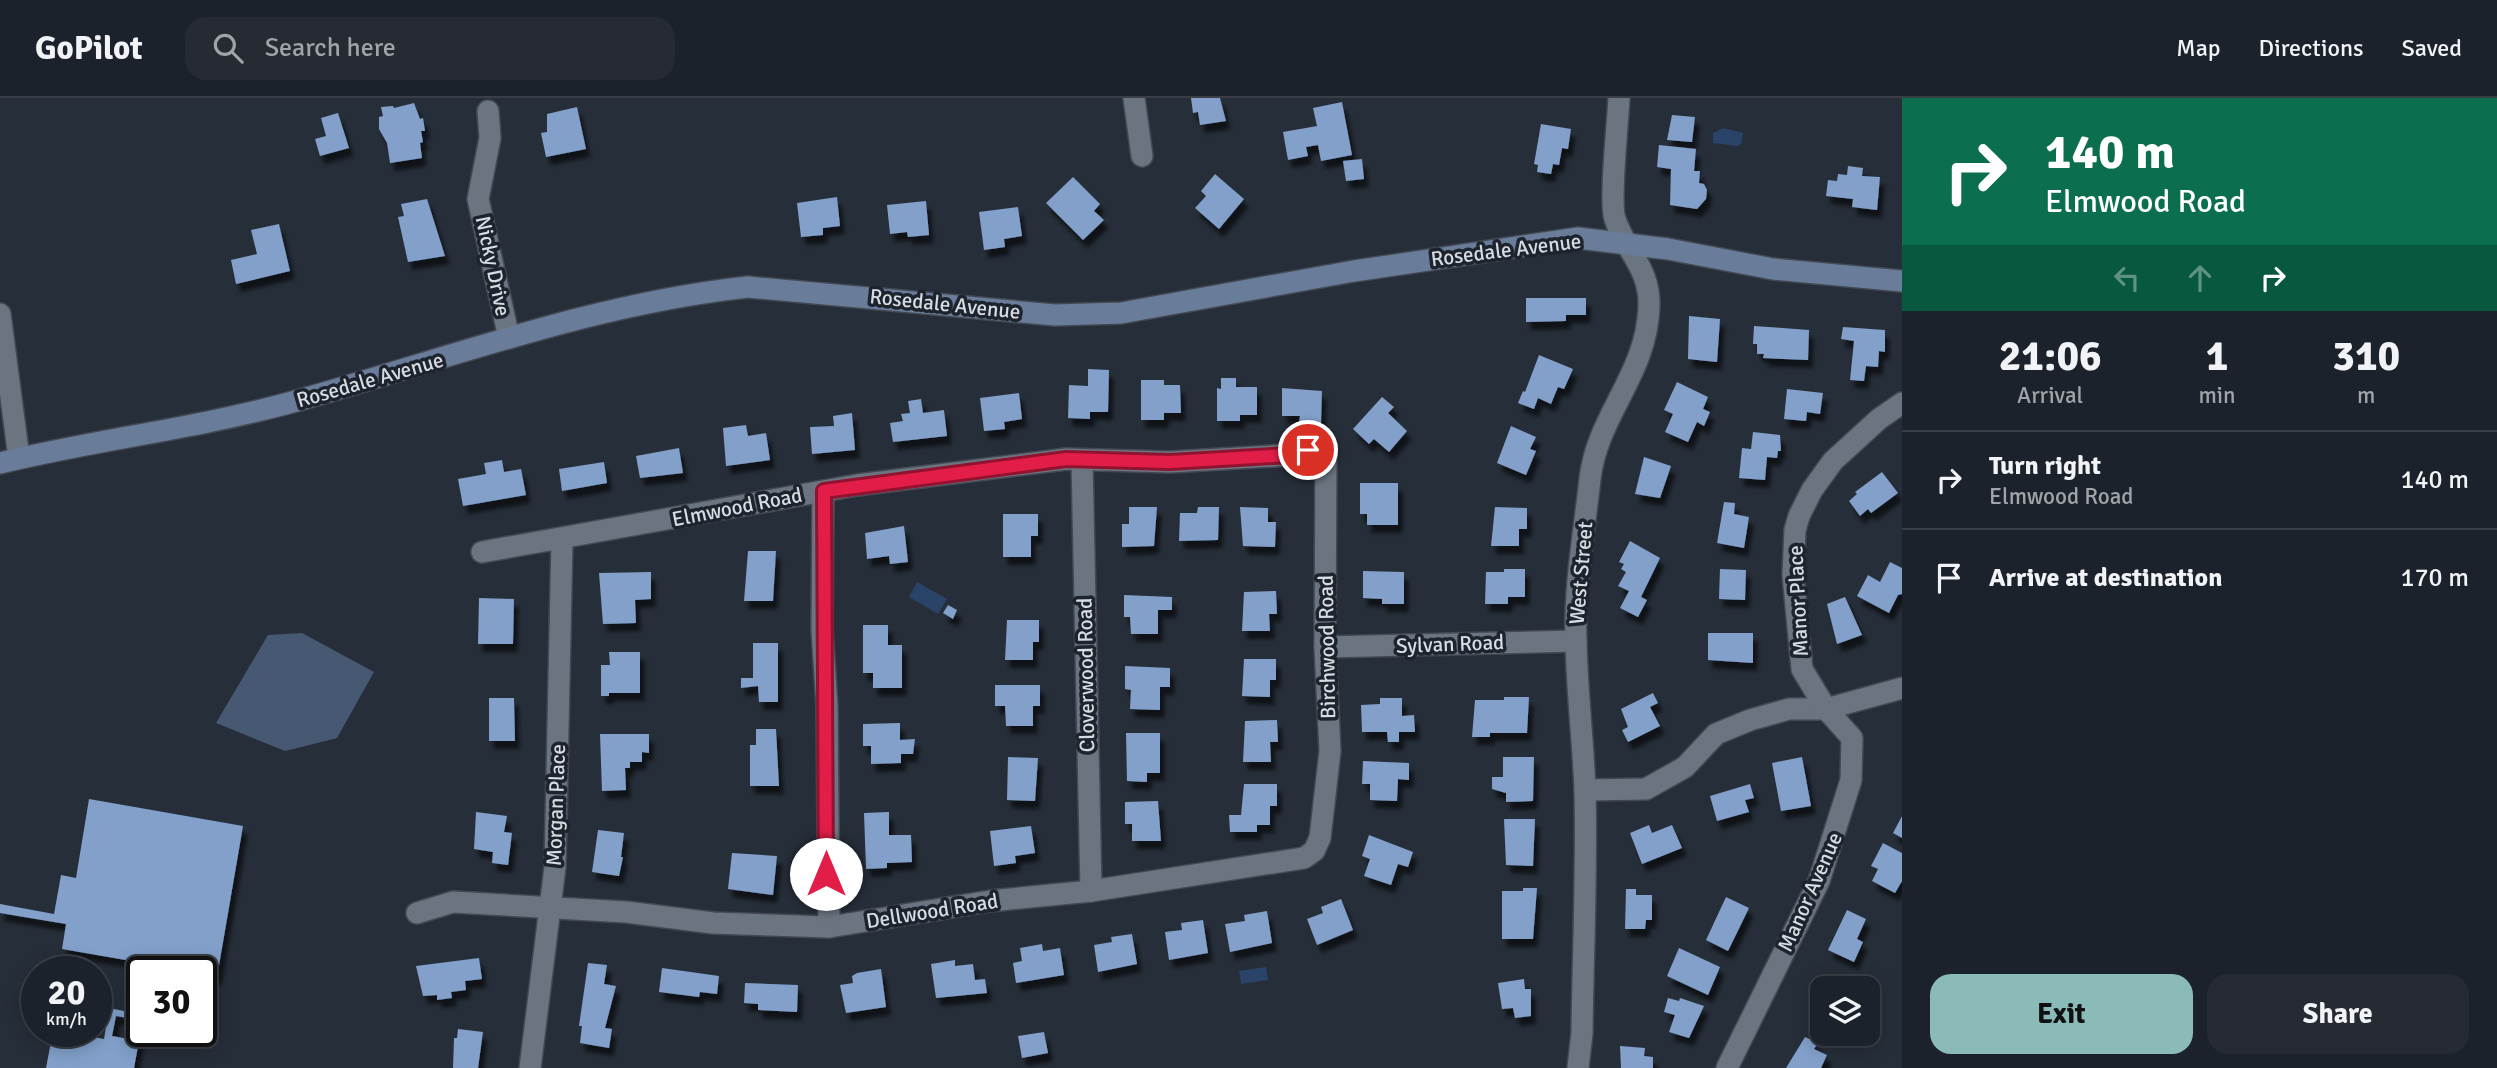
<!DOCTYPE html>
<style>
body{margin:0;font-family:Signika,sans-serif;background:#252a33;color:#f1f3f6;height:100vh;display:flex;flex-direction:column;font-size:26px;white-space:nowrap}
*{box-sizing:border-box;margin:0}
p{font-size:23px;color:#a0a4a9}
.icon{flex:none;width:38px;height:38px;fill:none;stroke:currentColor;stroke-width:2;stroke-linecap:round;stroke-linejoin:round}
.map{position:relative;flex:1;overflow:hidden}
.drawer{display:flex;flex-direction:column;background:#1c222b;width:595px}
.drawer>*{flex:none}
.top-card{background:#0b6e4f;color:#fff;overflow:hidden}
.tools{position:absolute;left:1810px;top:878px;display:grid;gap:14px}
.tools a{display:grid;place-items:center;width:70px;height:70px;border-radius:14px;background:#1c222b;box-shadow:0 4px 18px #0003,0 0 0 2px #3a3f47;font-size:35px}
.speed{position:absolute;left:21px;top:858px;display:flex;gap:14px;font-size:35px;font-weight:700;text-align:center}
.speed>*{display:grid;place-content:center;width:91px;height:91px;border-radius:50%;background:#1c222b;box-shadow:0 4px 18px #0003,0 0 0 2px #3a3f47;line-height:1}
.speed small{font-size:18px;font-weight:400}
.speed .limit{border:4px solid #111;border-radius:10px;background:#fff;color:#111}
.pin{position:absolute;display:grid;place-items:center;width:60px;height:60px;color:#fff;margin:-30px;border:4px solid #fff;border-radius:50%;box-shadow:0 2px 7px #0007}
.me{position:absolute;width:77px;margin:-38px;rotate:0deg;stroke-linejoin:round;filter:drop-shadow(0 0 5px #0008)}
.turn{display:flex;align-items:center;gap:24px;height:147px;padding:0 28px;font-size:32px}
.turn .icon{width:91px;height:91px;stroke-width:2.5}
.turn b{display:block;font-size:49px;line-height:60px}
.lanes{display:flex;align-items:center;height:66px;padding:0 28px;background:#0003;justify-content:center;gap:35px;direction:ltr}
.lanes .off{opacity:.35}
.eta{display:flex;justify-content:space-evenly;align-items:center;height:119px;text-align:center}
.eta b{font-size:42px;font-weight:700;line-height:49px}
.action{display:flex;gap:14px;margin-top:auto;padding:14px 28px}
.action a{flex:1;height:80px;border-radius:21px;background:#8bbbb9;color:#111;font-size:28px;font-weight:700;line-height:80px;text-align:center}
.action a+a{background:#252a33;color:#f1f3f6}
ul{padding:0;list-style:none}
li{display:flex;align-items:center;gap:21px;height:98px;padding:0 28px;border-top:2px solid #3a3f47}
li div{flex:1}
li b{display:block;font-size:26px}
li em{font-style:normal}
header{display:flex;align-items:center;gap:42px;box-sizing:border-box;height:98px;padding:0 35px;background:#1c222b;border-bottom:2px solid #3a3f47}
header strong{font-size:33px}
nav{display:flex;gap:38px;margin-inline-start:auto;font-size:24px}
.search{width:490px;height:63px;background:#252a33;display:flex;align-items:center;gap:18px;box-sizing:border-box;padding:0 24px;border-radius:21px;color:#a0a4a9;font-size:26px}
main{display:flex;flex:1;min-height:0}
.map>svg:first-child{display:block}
.green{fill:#465872}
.water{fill:#2a4469}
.building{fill:#82a0ca;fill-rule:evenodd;filter:url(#shadow)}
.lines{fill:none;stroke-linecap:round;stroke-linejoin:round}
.street-casing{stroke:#434953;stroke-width:24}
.secondary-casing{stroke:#434953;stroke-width:24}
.street{stroke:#6b7481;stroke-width:21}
.secondary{stroke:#697d9b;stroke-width:21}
.route-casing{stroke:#92132f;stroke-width:18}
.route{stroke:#e11d48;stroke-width:12}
.labels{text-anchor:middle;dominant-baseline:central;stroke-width:7;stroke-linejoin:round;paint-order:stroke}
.street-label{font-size:21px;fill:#d7dce3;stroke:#1d242e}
</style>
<header>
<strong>GoPilot</strong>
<div class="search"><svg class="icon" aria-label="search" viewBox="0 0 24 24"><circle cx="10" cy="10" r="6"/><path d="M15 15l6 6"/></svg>Search here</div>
<nav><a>Map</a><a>Directions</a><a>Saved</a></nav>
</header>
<main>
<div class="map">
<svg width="1902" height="970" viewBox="0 0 1902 970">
<defs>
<filter id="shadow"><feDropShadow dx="4.5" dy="8" stdDeviation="2" flood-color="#0009"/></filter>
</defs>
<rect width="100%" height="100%" fill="#262e39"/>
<polygon class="green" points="302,535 374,574 337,640 285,653 216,625 268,537"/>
<g class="water">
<polygon points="1723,30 1743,35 1742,44 1738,48 1713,45 1713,35"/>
<polygon points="917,484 947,501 938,516 909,499"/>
<polygon points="1266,869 1268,882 1241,886 1239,873"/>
</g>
<g class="building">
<polygon points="1191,0 1220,0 1226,23 1200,27 1198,14 1193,15"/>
<polygon points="1342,4 1352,57 1321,63 1318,47 1306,49 1308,58 1288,62 1283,34 1317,28 1313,10"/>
<polygon points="414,5 420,21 423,20 425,33 421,33 423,44 420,45 422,60 390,65 387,45 379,31 379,19 383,18 381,9 393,8 394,10"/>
<polygon points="577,9 586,51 546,59 541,35 547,34 547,16"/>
<polygon points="338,15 349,50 320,58 315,41 326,38 321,20"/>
<polygon points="1672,17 1695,19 1692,44 1667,42"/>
<polygon points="1541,26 1571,31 1568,51 1562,50 1559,67 1553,66 1551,76 1537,74 1538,67 1534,66"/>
<polygon points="1659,47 1696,51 1694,73 1700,73 1699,85 1704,86 1707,92 1706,101 1697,111 1670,107 1671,71 1657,69"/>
<polygon points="1362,61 1364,81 1346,83 1343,63"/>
<polygon points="1848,68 1863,70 1862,78 1880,79 1877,112 1852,109 1853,101 1826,98 1828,82 1837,83 1838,76 1847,77"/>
<polygon points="1215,76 1244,101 1219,131 1195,110 1206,98 1201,93"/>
<polygon points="1073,79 1100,106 1094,113 1104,122 1083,142 1046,105"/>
<polygon points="837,99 840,128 823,130 823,137 801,139 797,105"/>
<polygon points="427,101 445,158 408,164 398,119 404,118 401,106"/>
<polygon points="926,103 929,137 908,139 907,134 890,136 887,107"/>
<polygon points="1018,109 1022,138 1004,141 1005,149 984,152 979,114"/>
<polygon points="279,126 290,173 236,186 231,162 257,156 251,132"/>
<polygon points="1526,200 1586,200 1586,217 1566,217 1566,223 1526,224"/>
<polygon points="1689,218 1720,221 1717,264 1688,261"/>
<polygon points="1754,228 1809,232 1808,262 1763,260 1764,256 1757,256 1757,246 1753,246"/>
<polygon points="1843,229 1885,232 1885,254 1879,253 1878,269 1866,268 1864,283 1850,282 1854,243 1841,241"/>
<polygon points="1539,257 1573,271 1564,291 1558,289 1551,306 1538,300 1534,311 1518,305 1523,293 1525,294"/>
<polygon points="1088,271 1109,272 1108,314 1090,314 1090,321 1068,320 1069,287 1088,288"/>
<polygon points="1221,280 1236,280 1236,289 1257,289 1257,317 1240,317 1240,323 1217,323 1217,290 1221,291"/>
<polygon points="1141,282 1164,282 1164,287 1180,287 1181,315 1164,315 1164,322 1141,322"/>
<polygon points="1677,284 1708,299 1703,311 1710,314 1704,328 1697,324 1688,344 1665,334 1673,316 1664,312"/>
<polygon points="1282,290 1322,293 1321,325 1299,325 1300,318 1282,318"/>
<polygon points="1787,291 1823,295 1820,316 1807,314 1806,323 1784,321"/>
<polygon points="1019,295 1022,321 1004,324 1005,331 984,333 980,300"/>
<polygon points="1382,299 1394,309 1388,315 1407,333 1389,354 1374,341 1369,346 1353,331"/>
<polygon points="921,301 923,315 944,312 947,338 893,344 890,325 903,323 901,316 910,315 908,303"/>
<polygon points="852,315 855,352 812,356 810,329 834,328 833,318"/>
<polygon points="746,327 748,338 766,335 770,362 726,368 723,330"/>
<polygon points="1511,328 1536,339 1530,351 1536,353 1526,377 1497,365"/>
<polygon points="1753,334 1780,337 1781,353 1778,353 1777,360 1767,359 1765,382 1739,380 1742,350 1751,351"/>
<polygon points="679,350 683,375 640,380 636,358"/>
<polygon points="1644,359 1671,368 1660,400 1635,396"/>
<polygon points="502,362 504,374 521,371 526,397 463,408 458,381 486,376 484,365"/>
<polygon points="604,364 607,385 562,393 559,371"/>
<polygon points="1882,374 1898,395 1871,415 1868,411 1860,418 1849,403 1857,396 1855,394"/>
<polygon points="1360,385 1398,385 1398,427 1367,427 1367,416 1360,416"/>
<polygon points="1724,404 1735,405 1734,416 1749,419 1744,450 1717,445"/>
<polygon points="1129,409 1157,409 1154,448 1122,449 1122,426 1129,426"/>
<polygon points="1198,409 1219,409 1218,442 1179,443 1180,415 1197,415"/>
<polygon points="1240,409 1268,410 1268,424 1276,424 1275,449 1243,448"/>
<polygon points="1495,409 1527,410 1527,431 1519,431 1519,448 1491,448"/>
<polygon points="1003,416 1038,416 1038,438 1031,438 1031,459 1003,459"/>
<polygon points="904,428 908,464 890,466 889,458 867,461 865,435"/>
<polygon points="1630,443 1660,460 1641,499 1647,502 1638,519 1620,510 1629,493 1618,488 1626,474 1621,471 1624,466 1619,464"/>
<polygon points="748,453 776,453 773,503 744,503"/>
<polygon points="1890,464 1902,470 1902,496 1898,497 1889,515 1857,498 1868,477 1880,484"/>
<polygon points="1504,471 1525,471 1525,499 1508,499 1508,506 1485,506 1486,474 1504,474"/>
<polygon points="1720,471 1746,472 1745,502 1719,501"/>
<polygon points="1363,473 1404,474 1404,506 1382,506 1382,501 1363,500"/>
<polygon points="651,474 651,501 635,502 636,525 603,526 599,475"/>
<polygon points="1276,493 1277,516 1269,516 1270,533 1242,533 1244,494"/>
<polygon points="1124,497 1172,499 1172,512 1158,512 1158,536 1131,536 1130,519 1124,519"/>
<polygon points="1845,499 1862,537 1837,546 1827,506"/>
<polygon points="479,500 514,501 513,546 478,546"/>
<polygon points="948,507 957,512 953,521 943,515"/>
<polygon points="1007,522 1039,522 1039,544 1033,544 1033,562 1005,562"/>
<polygon points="863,527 888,527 888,547 902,547 902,590 873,590 873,575 863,575"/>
<polygon points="1708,535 1753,535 1753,565 1708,562"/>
<polygon points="753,545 778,545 778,604 759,604 758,588 741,590 741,580 753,580"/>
<polygon points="609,554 640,554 640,595 609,595 609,598 601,598 601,567 610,567"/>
<polygon points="1244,561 1276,561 1276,582 1270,582 1270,599 1242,598"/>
<polygon points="1125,568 1170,570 1170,589 1160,589 1160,612 1130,611 1131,592 1125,591"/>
<polygon points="995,587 1040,587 1040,608 1033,608 1033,628 1006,628 1005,608 995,608"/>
<polygon points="1653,595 1658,605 1650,609 1660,628 1628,644 1622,632 1628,629 1621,611"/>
<polygon points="1504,599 1529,599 1527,635 1490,635 1490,639 1472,639 1475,602 1504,602"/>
<polygon points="489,600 514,600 515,643 489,643"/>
<polygon points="1380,600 1402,600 1402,618 1414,617 1415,634 1399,634 1399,644 1388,644 1387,634 1362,634 1361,607 1380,606"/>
<polygon points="1277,622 1278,644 1270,644 1271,664 1243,664 1245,623"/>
<polygon points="900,625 900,642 915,641 913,656 901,656 901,665 871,666 871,648 863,648 863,626"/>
<polygon points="756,631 776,631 779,688 750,688 750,647 756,647"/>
<polygon points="1126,635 1160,635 1160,675 1147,675 1147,684 1127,683"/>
<polygon points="600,636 649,636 649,655 642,654 642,664 630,664 630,670 625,670 626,692 602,693"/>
<polygon points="1008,659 1038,660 1035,703 1007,702"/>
<polygon points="1503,659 1534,659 1533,703 1506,704 1506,695 1492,691 1492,679 1503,679"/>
<polygon points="1802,659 1811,708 1781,713 1772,665"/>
<polygon points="1363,663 1409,665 1409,682 1398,681 1397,703 1370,702 1370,686 1362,686"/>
<polygon points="1244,686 1277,686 1277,708 1270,708 1270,727 1257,727 1257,734 1230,734 1229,717 1241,717"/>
<polygon points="1750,686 1754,700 1745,702 1749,714 1717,723 1710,698"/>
<polygon points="89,701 243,728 217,879 201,877 201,873 152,868 151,873 141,873 143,865 62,851 66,826 0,815 0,806 54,816 61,777 76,780"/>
<polygon points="1158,703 1161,743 1132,743 1132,726 1125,726 1125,704"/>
<polygon points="476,714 507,718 504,734 512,735 508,767 492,765 493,754 474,751"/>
<polygon points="889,714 889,737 911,737 912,764 887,765 887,770 866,771 864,715"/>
<polygon points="1902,718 1902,740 1893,735"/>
<polygon points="1504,721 1535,721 1533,768 1506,767"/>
<polygon points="1649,727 1652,735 1672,727 1682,750 1642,766 1630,735"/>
<polygon points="1031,728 1035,755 1015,758 1016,765 994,768 990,733"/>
<polygon points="598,732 624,735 621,759 623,759 619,778 592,774"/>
<polygon points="1369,737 1413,754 1408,769 1398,766 1391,787 1364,778 1370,761 1362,758"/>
<polygon points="1883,745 1902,755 1902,783 1895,795 1872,783 1878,771 1871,768"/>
<polygon points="732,755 777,758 773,797 728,791"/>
<polygon points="1523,790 1537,790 1533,841 1502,841 1502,793 1523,793"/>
<polygon points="1626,791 1636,791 1636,797 1652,797 1652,822 1646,822 1645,831 1625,831"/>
<polygon points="1726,799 1749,810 1728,853 1706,842"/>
<polygon points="1341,801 1353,832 1317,847 1307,821 1323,815 1321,809"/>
<polygon points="1847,812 1866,821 1857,841 1863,844 1854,864 1828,852"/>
<polygon points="1267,813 1272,845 1230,854 1225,826 1245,823 1244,817"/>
<polygon points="1203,822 1208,855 1169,862 1165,834 1182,832 1181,825"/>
<polygon points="1132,836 1137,866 1098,874 1094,847 1112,844 1111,839"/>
<polygon points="1042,846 1043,853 1060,850 1064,877 1016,885 1013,865 1022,863 1020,850"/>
<polygon points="1679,850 1720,869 1708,897 1667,878"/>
<polygon points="479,860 482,881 465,883 466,892 451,894 452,900 437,902 437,897 423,898 416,868"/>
<polygon points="955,862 955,868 973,866 975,882 985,881 987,895 936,900 931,866"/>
<polygon points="588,865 607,867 604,886 616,888 605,930 612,931 609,950 580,945 582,928 579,928"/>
<polygon points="662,870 719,878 717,896 700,894 699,899 659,894"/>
<polygon points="881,871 886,909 846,915 840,887 853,885 852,878 857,875"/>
<polygon points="1845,877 1858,883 1855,891 1823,891 1824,888 1831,891 1833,884 1840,888"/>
<path d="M140,878l2,49 -8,43h-88l7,-37h25v3l26,5 5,-31 25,5zM116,918l17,3 -4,20 -17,-3z"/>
<polygon points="1524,881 1525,891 1531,891 1531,918 1515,920 1513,910 1502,911 1498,885"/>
<polygon points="745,885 798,887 797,914 758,912 758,906 744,905"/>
<polygon points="1668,900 1679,903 1680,900 1704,908 1689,940 1669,934 1675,917 1664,914"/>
<polygon points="458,931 483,934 478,970 453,970 454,940 457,940"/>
<polygon points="1044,934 1048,955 1022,960 1018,938"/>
<polygon points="1805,939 1818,945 1814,951 1827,957 1821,970 1786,970"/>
<polygon points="1620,948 1645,950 1644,958 1653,959 1653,970 1621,970"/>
</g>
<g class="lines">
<g class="street-casing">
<g id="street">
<polyline points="1134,0 1142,58"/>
<polyline points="488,13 490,40 478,101 509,240"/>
<polyline points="0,216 19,360"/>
<polyline points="1082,362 1091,793"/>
<polyline points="823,393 822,532 827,608 829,829"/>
<polyline points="1325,549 1576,543"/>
<polyline points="1585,692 1646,691 1685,669 1716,636 1750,622 1789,611 1826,611 1902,590"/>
<polyline points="417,815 453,804 626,814 713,825 829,829 990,803 1091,793 1304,760 1314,753 1320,740 1330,653 1325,549 1326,348 1289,357 1170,364 1066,361 857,387 482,454"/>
<polyline points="530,970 555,769 562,442"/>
<path d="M1578,970l4,-35c1,-81 5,-162 3,-243 -2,-50 -8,-99 -9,-148 -2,-54 8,-109 14,-163 7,-64 57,-104 59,-173 1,-38 -23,-54 -34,-87 -6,-17 3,-97 4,-121"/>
<polyline points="1727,970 1819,783 1851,682 1852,640 1826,611 1802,571 1793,477 1795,432 1799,418 1812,392 1833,363 1879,321 1902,305"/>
</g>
</g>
<g class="secondary-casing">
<path id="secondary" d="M0,365c94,-23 192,-34 285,-59 154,-42 304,-100 463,-117l307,28 66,-2 233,-42 224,-33 90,11 105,20 129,12"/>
</g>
<use href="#street" class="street"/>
<use href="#secondary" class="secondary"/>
</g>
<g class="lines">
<g class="route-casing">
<polyline id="route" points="826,776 824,393 1066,361 1170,364 1289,357 1308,352"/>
</g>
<use href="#route" class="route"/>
</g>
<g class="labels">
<g class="street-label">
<text transform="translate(1506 152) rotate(-7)">Rosedale Avenue</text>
<text transform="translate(493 168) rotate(78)">Nicky Drive</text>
<text transform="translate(945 206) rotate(6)">Rosedale Avenue</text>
<text transform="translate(370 282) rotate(-16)">Rosedale Avenue</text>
<text transform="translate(737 409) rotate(-11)">Elmwood Road</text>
<text transform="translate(1581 475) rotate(-85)">West Street</text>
<text transform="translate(1798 503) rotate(-93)">Manor Place</text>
<text transform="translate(1450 546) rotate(-2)">Sylvan Road</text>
<text transform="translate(1327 549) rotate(-91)">Birchwood Road</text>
<text transform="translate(1086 577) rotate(-91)">Cloverwood Road</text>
<text transform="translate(556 707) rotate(-88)">Morgan Place</text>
<text transform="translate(1810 794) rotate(-66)">Manor Avenue</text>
<text transform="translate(932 813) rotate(-9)">Dellwood Road</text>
</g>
</g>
</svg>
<div class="tools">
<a><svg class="icon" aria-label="layers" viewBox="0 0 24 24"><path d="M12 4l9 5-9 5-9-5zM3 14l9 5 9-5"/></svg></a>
</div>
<div class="speed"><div>20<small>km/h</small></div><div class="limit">30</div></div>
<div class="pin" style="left:1308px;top:352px;background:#d93025"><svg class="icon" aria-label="arrive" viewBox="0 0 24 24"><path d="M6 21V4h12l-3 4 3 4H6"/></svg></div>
<svg class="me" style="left:826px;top:776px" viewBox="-20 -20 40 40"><circle r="19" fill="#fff"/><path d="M0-13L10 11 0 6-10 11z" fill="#e11d48"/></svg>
</div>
<section class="drawer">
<div class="top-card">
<div class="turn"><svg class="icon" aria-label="right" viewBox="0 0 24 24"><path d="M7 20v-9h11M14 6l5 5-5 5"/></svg><div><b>140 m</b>Elmwood Road</div></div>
<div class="lanes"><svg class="icon off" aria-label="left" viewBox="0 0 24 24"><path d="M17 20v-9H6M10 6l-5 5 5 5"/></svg><svg class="icon off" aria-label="ahead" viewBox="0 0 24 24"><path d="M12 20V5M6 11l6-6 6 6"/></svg><svg class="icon" aria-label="right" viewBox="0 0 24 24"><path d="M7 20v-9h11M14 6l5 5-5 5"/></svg></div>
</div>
<div class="eta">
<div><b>21:06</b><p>Arrival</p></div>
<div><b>1</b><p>min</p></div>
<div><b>310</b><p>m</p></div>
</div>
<ul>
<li><svg class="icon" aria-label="right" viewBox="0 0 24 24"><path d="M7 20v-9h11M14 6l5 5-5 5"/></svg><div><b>Turn right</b><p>Elmwood Road</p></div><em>140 m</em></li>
<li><svg class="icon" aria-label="arrive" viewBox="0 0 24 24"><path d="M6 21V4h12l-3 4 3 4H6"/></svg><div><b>Arrive at destination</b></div><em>170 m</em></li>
</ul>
<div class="action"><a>Exit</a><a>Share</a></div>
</section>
</main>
